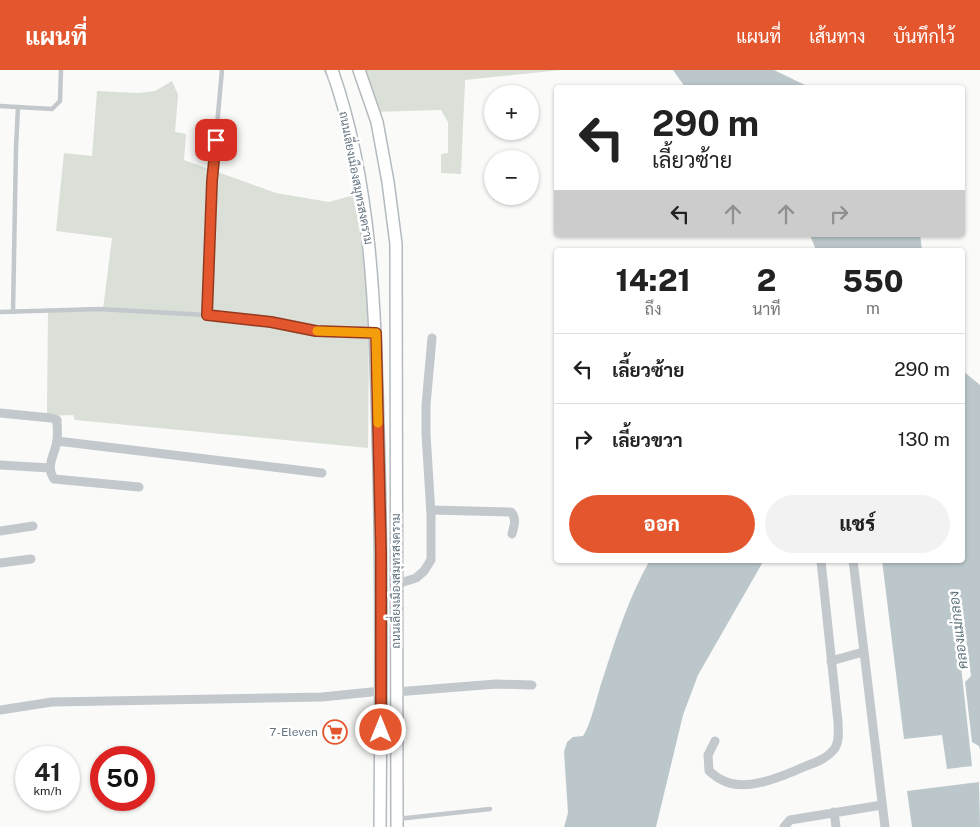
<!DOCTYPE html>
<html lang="th">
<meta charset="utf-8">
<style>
body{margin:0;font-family:"Public Sans",Sarabun,sans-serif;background:#f2f2f2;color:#222;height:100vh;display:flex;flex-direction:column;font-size:19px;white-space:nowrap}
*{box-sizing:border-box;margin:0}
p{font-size:16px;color:#767676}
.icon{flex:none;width:28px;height:28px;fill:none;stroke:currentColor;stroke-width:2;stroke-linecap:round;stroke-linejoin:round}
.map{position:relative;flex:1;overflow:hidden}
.side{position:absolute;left:554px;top:178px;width:411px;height:315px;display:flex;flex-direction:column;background:#fff;border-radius:5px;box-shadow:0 1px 4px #0004}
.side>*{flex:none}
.hud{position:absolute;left:554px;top:15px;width:411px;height:152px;border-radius:5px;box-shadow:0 1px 4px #0004;background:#fff;color:#222;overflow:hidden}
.buttons{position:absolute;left:484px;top:15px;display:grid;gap:10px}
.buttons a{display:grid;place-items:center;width:55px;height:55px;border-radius:50%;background:#fff;box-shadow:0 1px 4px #0004;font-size:25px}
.speed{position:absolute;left:15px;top:676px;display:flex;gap:10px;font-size:25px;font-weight:700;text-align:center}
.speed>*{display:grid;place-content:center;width:65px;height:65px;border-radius:50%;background:#fff;box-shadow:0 1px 4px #0004;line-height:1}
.speed small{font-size:12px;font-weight:400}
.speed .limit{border:8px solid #d22;background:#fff;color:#111}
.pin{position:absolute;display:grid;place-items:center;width:42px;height:42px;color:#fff;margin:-21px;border-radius:10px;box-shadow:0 2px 8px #0006}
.me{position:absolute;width:55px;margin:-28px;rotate:0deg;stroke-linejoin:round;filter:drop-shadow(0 0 4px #0008)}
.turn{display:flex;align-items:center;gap:18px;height:105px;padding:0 15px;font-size:22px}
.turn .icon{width:65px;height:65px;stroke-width:2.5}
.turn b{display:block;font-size:35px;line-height:42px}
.lanes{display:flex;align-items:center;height:48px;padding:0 15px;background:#0003;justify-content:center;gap:25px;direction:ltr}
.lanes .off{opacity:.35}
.eta{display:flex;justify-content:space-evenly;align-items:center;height:85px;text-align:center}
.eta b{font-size:30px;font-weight:800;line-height:35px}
.cta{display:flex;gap:10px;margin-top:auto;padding:10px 15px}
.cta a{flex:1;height:58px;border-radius:30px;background:#e4572e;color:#fff;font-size:20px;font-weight:800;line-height:58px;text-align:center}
.cta a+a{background:#f2f2f2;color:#222}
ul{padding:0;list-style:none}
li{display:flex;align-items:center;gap:15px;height:70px;padding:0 15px;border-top:1px solid #e0e0e0}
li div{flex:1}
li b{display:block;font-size:19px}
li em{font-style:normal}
header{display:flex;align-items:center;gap:30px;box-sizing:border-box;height:70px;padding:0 25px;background:#e4572e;color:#fff}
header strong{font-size:24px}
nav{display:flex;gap:28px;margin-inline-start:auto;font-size:18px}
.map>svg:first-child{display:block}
.green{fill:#dadfd7}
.water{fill:#bbc7cb}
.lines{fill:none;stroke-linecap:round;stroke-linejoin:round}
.secondary-casing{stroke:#b3babf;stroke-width:14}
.lane{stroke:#c3c8cc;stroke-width:4.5}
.street{stroke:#c3c8cc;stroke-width:9}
.secondary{stroke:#fff;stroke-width:11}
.route-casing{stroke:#94391e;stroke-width:12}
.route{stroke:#e4572e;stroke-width:9}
.slow{stroke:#f59e0b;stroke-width:9}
.labels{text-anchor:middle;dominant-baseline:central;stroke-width:5;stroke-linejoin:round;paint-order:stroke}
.street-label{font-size:12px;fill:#657683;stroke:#fff}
.poi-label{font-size:12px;fill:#657683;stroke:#fff;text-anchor:end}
.water-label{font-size:14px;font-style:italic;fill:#60757c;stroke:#fff}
</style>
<header>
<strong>แผนที่</strong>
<nav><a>แผนที่</a><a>เส้นทาง</a><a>บันทึกไว้</a></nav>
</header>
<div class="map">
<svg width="980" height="757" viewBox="0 0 980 757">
<rect width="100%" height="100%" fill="#fafaf8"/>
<g class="green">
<polygon points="359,0 561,0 465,10 461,104 441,103 441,84 448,83 448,52 441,40 373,42"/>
<path d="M172,11l6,14 -3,37 11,2 -2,26 92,33 53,9 25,-7c17,84 15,168 14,253l-293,-28 -2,-5 -26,1 1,-104 55,-3 9,-71 -56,-7 8,-78 28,3 5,-65 41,2 17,-2z"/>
</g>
<g class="water">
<polygon points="673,0 774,0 809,17 685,17"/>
<polygon points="810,165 920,165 922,180 816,180"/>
<polygon points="963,301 980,315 980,680 979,676 972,672 965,612 971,606 966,568 958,569 972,696 947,699 942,665 904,669 882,490 962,490"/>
<path d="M650,490h114l-66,115 -15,40 -27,112h-92l4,-14 -4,-61 3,-10 6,-5 10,-1c8,-11 15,-44 20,-58 13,-41 26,-81 47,-118z"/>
<polygon points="979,712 980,757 912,757 907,721"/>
</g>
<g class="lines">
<g class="secondary-casing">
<g id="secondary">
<path d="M332,0c40,114 43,239 46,359 4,133 3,265 2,398"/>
<polyline points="359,0 377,52 388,112 396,174 397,757"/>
</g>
</g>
<g class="lane">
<polyline points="326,0 330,9"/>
<polyline points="0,36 52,39 60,31 61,0"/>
<polyline points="0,242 99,239 207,245 271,252 316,261 374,263"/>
<polyline points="13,242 16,78 18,37"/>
<polyline points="207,245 212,111 222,0"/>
<polyline points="397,749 490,739"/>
</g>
<g class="street">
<path d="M0,343l51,5 6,2c0,7 1,14 0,21 -2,13 -12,26 -3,38l85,8"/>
<polyline points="57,371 322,403"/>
<polyline points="0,395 50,398"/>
<path d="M431,440l80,2c6,7 3,14 1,22"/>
<polyline points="0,461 33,456"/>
<polyline points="853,490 885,757"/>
<polyline points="0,493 31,489"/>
<polyline points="397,514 416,508 424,501 431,490 431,444 426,364 426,335 432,268"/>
<polyline points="831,591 863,582"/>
<polyline points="396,622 496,614 532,615"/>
<polyline points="0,640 52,632 322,627 381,621"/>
<path d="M715,671l-7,14 1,16c4,3 8,7 13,9 23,13 62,-4 84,-14 11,-4 22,-8 29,-18 5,-8 3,-17 3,-26l-17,-161"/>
<polyline points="834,742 836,757"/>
<polyline points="784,757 790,750 882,735"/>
</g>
<use href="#secondary" class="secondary"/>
</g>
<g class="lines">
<g class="route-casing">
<polyline id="route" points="216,70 212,111 207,245 271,252 316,261 376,263 381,483 381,660"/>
</g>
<use href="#route" class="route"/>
<polyline class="slow" points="317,261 376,263 378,353"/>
</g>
<defs>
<g id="supermarket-ring" transform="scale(1.25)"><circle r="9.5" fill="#fff" stroke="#e4572e" stroke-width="1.5"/><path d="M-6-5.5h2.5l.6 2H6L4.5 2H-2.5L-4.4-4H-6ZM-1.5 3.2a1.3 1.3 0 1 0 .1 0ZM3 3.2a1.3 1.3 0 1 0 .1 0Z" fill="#e4572e"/></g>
</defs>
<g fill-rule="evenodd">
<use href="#supermarket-ring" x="335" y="662"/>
</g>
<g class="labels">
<g class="street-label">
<text transform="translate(356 108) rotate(79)">ถนนเลี่ยงเมืองสมุทรสงคราม</text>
<text transform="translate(396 511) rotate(-90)">ถนนเลี่ยงเมืองสมุทรสงคราม</text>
</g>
<g class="poi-label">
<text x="318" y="662">7-Eleven</text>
</g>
<g class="water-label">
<text transform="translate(958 560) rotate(-97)">คลองแม่กลอง</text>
</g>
</g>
</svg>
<div class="buttons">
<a>+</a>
<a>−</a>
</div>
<div class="speed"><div>41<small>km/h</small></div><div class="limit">50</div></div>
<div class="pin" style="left:216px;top:70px;background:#d93025"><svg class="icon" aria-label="arrive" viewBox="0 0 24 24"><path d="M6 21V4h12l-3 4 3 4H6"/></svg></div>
<svg class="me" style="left:381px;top:660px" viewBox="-20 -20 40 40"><circle r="17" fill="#e4572e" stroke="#fff" stroke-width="3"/><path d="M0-11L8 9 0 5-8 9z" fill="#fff"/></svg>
<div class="hud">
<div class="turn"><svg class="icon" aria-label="left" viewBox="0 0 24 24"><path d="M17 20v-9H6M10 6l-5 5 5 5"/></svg><div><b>290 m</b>เลี้ยวซ้าย</div></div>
<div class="lanes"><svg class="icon" aria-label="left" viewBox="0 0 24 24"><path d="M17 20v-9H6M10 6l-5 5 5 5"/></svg><svg class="icon off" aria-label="ahead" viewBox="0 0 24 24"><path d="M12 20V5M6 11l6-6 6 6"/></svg><svg class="icon off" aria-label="ahead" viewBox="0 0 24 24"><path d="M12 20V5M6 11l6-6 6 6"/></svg><svg class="icon off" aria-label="right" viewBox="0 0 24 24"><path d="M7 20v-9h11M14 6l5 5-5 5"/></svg></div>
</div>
<section class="side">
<div class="eta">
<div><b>14:21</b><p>ถึง</p></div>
<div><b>2</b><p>นาที</p></div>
<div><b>550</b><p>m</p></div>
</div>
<ul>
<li><svg class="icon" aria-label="left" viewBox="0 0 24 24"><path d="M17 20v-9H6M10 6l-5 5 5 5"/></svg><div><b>เลี้ยวซ้าย</b></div><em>290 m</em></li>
<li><svg class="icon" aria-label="right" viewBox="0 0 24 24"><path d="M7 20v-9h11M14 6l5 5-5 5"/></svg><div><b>เลี้ยวขวา</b></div><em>130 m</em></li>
</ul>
<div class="cta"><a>ออก</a><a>แชร์</a></div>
</section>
</div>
